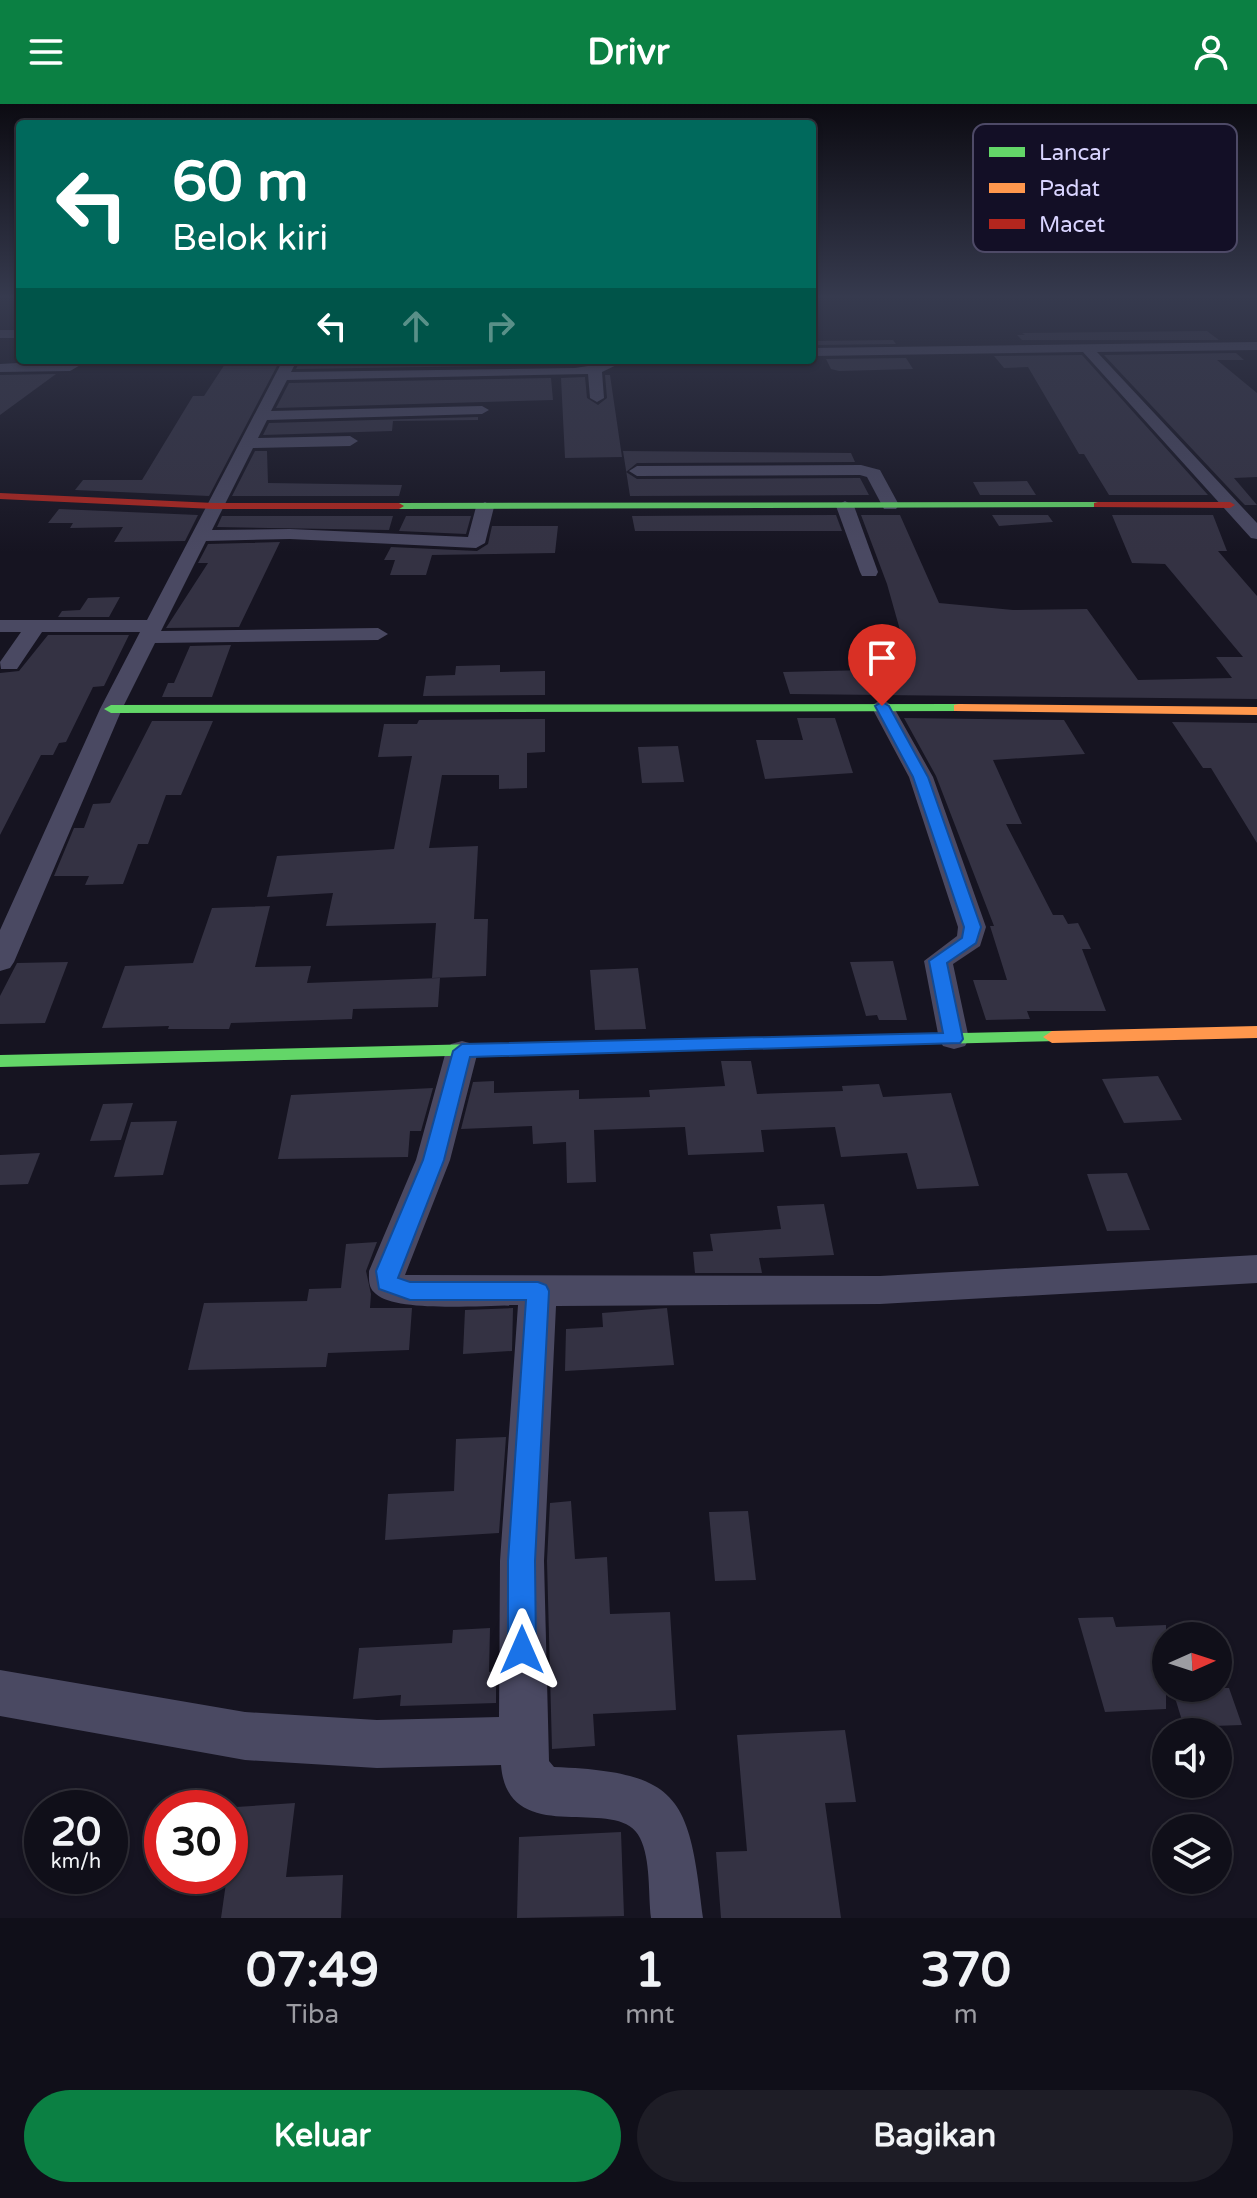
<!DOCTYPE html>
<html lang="id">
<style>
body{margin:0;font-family:"Varela Round",sans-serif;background:#1e1d26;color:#f1f3f6;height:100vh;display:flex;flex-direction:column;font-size:30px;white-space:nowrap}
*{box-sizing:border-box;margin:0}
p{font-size:26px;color:#9c9ca2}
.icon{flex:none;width:44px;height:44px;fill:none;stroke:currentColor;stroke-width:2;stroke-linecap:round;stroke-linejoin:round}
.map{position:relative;height:1814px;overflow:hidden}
.panel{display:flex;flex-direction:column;background:#100f19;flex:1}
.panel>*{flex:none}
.banner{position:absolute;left:16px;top:16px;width:800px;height:244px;border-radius:8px;box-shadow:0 2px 6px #0004,0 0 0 2px #302f38;background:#00695c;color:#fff;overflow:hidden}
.needle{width:52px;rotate:87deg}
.buttons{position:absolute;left:1152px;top:1518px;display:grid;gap:16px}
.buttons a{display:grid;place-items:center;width:80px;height:80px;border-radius:50%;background:#100f19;box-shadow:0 2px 6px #0004,0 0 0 2px #302f38;font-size:40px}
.speed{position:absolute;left:24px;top:1686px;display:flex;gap:16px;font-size:40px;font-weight:700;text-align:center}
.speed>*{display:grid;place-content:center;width:104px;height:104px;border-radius:50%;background:#100f19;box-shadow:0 2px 6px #0004,0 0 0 2px #302f38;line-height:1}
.speed small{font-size:20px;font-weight:400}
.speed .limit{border:12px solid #d22;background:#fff;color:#111}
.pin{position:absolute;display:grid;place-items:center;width:68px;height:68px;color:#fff;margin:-82px -34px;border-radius:50% 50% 50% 0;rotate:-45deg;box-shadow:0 0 8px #0007}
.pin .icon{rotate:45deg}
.me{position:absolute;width:88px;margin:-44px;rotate:0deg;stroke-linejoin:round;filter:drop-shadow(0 0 6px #0008)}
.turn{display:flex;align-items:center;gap:28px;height:168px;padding:0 24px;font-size:36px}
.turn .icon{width:104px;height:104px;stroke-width:2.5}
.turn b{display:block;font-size:56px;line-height:68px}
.lanes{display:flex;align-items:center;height:76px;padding:0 24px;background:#0003;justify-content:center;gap:40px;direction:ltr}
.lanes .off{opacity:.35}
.eta{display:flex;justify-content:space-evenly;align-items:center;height:136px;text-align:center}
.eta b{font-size:48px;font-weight:800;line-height:56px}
.action{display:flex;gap:16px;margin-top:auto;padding:16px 24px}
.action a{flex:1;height:92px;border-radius:48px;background:#0b8043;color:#fff;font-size:32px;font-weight:800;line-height:92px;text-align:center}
.action a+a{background:#1e1d26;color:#f1f3f6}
header{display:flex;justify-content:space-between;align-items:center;height:104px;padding:0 24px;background:#0b8043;color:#fff;font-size:36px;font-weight:800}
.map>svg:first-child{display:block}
.building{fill:#343243}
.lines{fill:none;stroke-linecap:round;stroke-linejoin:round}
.street{fill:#4a4962;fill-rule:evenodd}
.fast{fill:#63d668;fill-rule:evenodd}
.slow{fill:#ff974d;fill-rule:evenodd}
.jam{fill:#b3261e;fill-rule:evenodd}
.route{fill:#1a73e8;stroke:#114b97;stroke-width:2}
.key{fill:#130f26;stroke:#4e4a67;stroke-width:2}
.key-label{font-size:22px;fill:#d9d4ff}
</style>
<header><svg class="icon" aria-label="menu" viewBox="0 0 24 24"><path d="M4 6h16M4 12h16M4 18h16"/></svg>Drivr<svg class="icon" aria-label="person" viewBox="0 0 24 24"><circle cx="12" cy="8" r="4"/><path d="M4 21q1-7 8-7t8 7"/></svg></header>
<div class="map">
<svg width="1257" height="1814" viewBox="0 0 1257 1814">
<rect width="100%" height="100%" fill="#161421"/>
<g class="building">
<polygon points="1207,227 1219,236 982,236 1022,236 1017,231 1025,231 1022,229"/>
<polygon points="893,236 896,240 818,241 816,237"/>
<polygon points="1236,249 1244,256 1217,256 1257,289 1257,373 1234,374 1257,401 1245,401 1240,396 1104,251"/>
<polygon points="1082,251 1208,391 1109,391 1084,350 1079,350 1028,263 1004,264 994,252"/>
<polygon points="906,254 913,265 839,267 831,265 826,255"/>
<polygon points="331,256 492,256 492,261 550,261 296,265 300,257"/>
<polygon points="227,257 279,258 209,392 75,386 83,376 142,376 193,292 204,292"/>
<polygon points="56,270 0,311 0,271"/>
<polygon points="605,271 610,271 622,353 565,354 561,274 585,273 587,294 598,301 607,294"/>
<polygon points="551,274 553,296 276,304 289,279"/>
<polygon points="478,313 478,316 393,317 392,327 263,331 269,319"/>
<polygon points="255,347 267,347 268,379 402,381 399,392 232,392"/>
<polygon points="623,347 851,349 855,358 637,359 626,368 637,375 860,374 869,391 630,392"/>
<polygon points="1027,377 1036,391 980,391 973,378"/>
<polygon points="59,405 198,411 185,437 114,438 123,423 70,424 73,419 48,419"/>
<polygon points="836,411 842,427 635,427 632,412"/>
<polygon points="861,411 900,411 939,499 1013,506 1087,505 1138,576 1232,574 1216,553 1243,553 1165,460 1132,459 1112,411 1213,411 1227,447 1218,447 1257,492 1257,595 790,590 783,568 911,565 887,480"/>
<polygon points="992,411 1048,411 1053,418 999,422"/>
<polygon points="222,412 393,412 389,426 217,423"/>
<polygon points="406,412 471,412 466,430 399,427"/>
<polygon points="492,422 558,422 555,449 432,451 426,471 390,471 395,456 384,456 391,443 477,447 488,440"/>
<polygon points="280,438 239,523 166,524 208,459 198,459 208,440"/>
<polygon points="120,493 109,513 58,513 62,507 80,506 88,494"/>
<polygon points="48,531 129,531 104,582 93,583 66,638 59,639 53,651 41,651 0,731 0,569 19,567"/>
<polygon points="231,541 212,593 162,593 168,579 174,579 190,542"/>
<polygon points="500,561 500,568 545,567 545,591 423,592 426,572 455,571 456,562"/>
<polygon points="797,614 835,614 853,669 765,675 756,636 803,636"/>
<polygon points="904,614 1064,616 1085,650 993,656 1022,720 1006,720 1053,811 1063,811 1068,820 1078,819 1091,845 1082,845 1106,907 1027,907 1030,915 986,916 973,876 1007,876 990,822 994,822 936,672"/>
<polygon points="545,615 545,648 527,649 527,684 499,685 499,671 442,671 429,744 478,742 474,815 488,815 486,872 432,874 436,819 326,822 333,789 267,793 277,752 394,745 412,652 378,653 384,620 417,620 419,616"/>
<polygon points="152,617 213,617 181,691 166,691 148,740 138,740 123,780 85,781 89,772 54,772 74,724 84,724 93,700 110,699"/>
<polygon points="1172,618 1257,619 1257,739 1211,664 1203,664"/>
<polygon points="678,642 684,678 642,679 638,643"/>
<polygon points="270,802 255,863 311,862 307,879 440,874 438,903 353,905 352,915 231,919 229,925 168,925 169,922 102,924 125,862 193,859 212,804"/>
<polygon points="893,857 907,916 879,916 877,911 866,912 850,858"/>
<polygon points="68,858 45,919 0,920 0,892 17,859"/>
<polygon points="638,864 646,925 595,926 590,866"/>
<polygon points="721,957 751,957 757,990 843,987 842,982 879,980 883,993 951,989 979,1082 917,1085 907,1049 841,1053 835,1023 761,1026 764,1048 688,1051 685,1023 594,1026 596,1078 567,1079 566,1038 533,1040 532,1022 461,1025 473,978 494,977 494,989 579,986 579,995 650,993 649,986 725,982"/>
<polygon points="1158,972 1182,1016 1124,1019 1102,975"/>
<polygon points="433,984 421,1027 410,1027 408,1053 278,1055 291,991"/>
<polygon points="133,999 121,1036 90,1037 103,1000"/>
<polygon points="177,1017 163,1071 114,1073 131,1018"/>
<polygon points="40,1049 28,1080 0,1081 0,1051"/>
<polygon points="1127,1069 1150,1126 1107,1127 1087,1070"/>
<polygon points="824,1100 834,1151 759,1154 762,1169 695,1169 693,1148 713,1147 710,1130 781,1125 777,1102"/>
<polygon points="377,1138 366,1167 371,1190 370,1204 412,1204 409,1246 328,1249 326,1263 188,1266 204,1199 307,1197 309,1185 341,1184 346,1140"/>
<polygon points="513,1204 512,1247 463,1250 465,1206"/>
<polygon points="667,1204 674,1261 565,1267 566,1225 603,1223 602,1209"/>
<polygon points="506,1333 499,1429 385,1436 388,1390 454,1387 456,1335"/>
<polygon points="571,1397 575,1455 607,1453 610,1510 670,1508 676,1606 593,1610 595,1642 552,1645 547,1457 550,1399"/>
<polygon points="748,1407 756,1476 715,1477 709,1408"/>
<polygon points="1113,1513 1116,1523 1166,1521 1166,1605 1105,1608 1078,1514"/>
<polygon points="490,1524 489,1568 496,1567 496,1599 400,1602 401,1591 353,1595 359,1544 452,1539 453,1526"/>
<polygon points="1172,1584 1229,1584 1242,1621 1184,1623"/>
<polygon points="845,1626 856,1698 825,1699 841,1814 721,1814 716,1748 747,1747 737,1631"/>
<polygon points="295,1699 286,1773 343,1771 341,1814 221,1814 227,1772 230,1772 236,1703"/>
<polygon points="621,1728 624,1812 517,1814 519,1733"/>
</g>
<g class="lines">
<g class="street">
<rect x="0" y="226" width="20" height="8"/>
<polygon points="1257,238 1257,246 1097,248 1257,419 1257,435 1251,434 1083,248 812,252 812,244"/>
<polygon points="72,256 89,256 70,267 0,268 0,260"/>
<polygon points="283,256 297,256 291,268 575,264 627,256 602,268 604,294 597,298 590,294 588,270 287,276 271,307 482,302 489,306 482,310 267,316 258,334 350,332 358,337 350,342 253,344 212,426 290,425 468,433 476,403 485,398 494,403 485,439 476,444 290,435 206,437 161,527 378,524 388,530 378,536 155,539 122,605 14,858 10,864 0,867 0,826 100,605 140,528 42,528 17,565 1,565 0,558 21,528 0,528 0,516 147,516"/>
<polygon points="861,361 880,366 899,401 896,405 884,405 867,373 860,371 637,372 629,367 637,362"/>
<polygon points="845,397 854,402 878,468 876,472 862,472 860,468 836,402"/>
<polygon points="882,595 893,602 933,673 986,823 980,842 953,860 969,935 965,942 954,945 943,942 939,935 924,857 957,832 958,823 909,673 871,602"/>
<path d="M462,937l11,3 5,7 -28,109 -45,115 475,1 377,-21v28l-377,21 -324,2 -12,255 5,200 5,6c128,5 135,31 149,151h-52c-3,-24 0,-58 -11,-80 -22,-46 -132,14 -139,-73l-124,3 -132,-8 -245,-44v-46l245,42 132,8 122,-3 1,-156 18,-256c-29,0 -122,8 -142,-11 -8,-6 -7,-14 -7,-23l47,-111 30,-109 5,-7z"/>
</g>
<g class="fast">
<polygon points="1098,398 1102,399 1102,403 399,405 394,402 399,399"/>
<polygon points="959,600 964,601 964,607 111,609 104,605 111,601"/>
<polygon points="1052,927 1059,929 1061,933 1059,937 0,963 0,951"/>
</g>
<g class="slow">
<polygon points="959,600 1257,603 1257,611 954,607 954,601"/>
<polygon points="1257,922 1257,934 1052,939 1043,933 1052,927"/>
</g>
<g class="jam">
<polygon points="0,389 214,399 399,399 404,402 399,405 214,405 0,395"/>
<polygon points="1098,398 1230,398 1235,401 1230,404 1094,403 1094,399"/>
</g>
</g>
<linearGradient id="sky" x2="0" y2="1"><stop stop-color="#0c0b12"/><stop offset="0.43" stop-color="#363a4e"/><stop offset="1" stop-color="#363a4e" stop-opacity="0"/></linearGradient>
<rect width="1257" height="448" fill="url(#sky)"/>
<polygon class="route" points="882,598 889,602 928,673 981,823 976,839 947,859 963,935 960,939 470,953 444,1056 398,1174 410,1178 538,1178 546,1181 549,1187 535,1457 536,1546 532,1556 522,1560 512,1556 508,1546 508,1457 526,1196 410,1196 379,1185 376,1167 423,1056 453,947 462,940 943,929 929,857 962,834 964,823 913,673 875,602"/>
<rect x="973" y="20" width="264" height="128" rx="12" class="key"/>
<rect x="989" y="43" width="36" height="10" fill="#63d668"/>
<rect x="989" y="79" width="36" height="10" fill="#ff974d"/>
<rect x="989" y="115" width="36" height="10" fill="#b3261e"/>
<g class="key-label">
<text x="1039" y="56">Lancar</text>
<text x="1039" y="92">Padat</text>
<text x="1039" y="128">Macet</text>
</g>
</svg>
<div class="buttons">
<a><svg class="needle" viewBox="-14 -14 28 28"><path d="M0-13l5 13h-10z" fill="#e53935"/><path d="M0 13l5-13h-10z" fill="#9c9ca2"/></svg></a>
<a><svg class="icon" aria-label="sound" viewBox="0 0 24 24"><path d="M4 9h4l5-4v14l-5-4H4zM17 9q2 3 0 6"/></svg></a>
<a><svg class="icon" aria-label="layers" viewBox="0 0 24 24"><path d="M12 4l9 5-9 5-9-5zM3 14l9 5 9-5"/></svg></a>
</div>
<div class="speed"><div>20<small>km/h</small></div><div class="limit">30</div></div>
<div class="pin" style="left:882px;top:602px;background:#d93025"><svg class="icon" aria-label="arrive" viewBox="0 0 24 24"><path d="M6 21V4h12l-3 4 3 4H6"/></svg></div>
<svg class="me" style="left:522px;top:1546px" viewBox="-20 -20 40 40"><path d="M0-17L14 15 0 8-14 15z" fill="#1a73e8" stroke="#fff" stroke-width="4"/></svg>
<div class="banner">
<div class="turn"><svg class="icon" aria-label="left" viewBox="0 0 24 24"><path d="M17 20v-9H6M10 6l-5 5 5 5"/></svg><div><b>60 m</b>Belok kiri</div></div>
<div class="lanes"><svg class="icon" aria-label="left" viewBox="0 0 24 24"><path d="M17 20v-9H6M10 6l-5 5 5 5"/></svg><svg class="icon off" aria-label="ahead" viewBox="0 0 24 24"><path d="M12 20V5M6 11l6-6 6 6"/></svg><svg class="icon off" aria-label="right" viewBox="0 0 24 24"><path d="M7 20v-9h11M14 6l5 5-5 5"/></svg></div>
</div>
</div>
<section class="panel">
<div class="eta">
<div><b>07:49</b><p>Tiba</p></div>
<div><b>1</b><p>mnt</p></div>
<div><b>370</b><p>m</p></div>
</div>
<div class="action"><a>Keluar</a><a>Bagikan</a></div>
</section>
